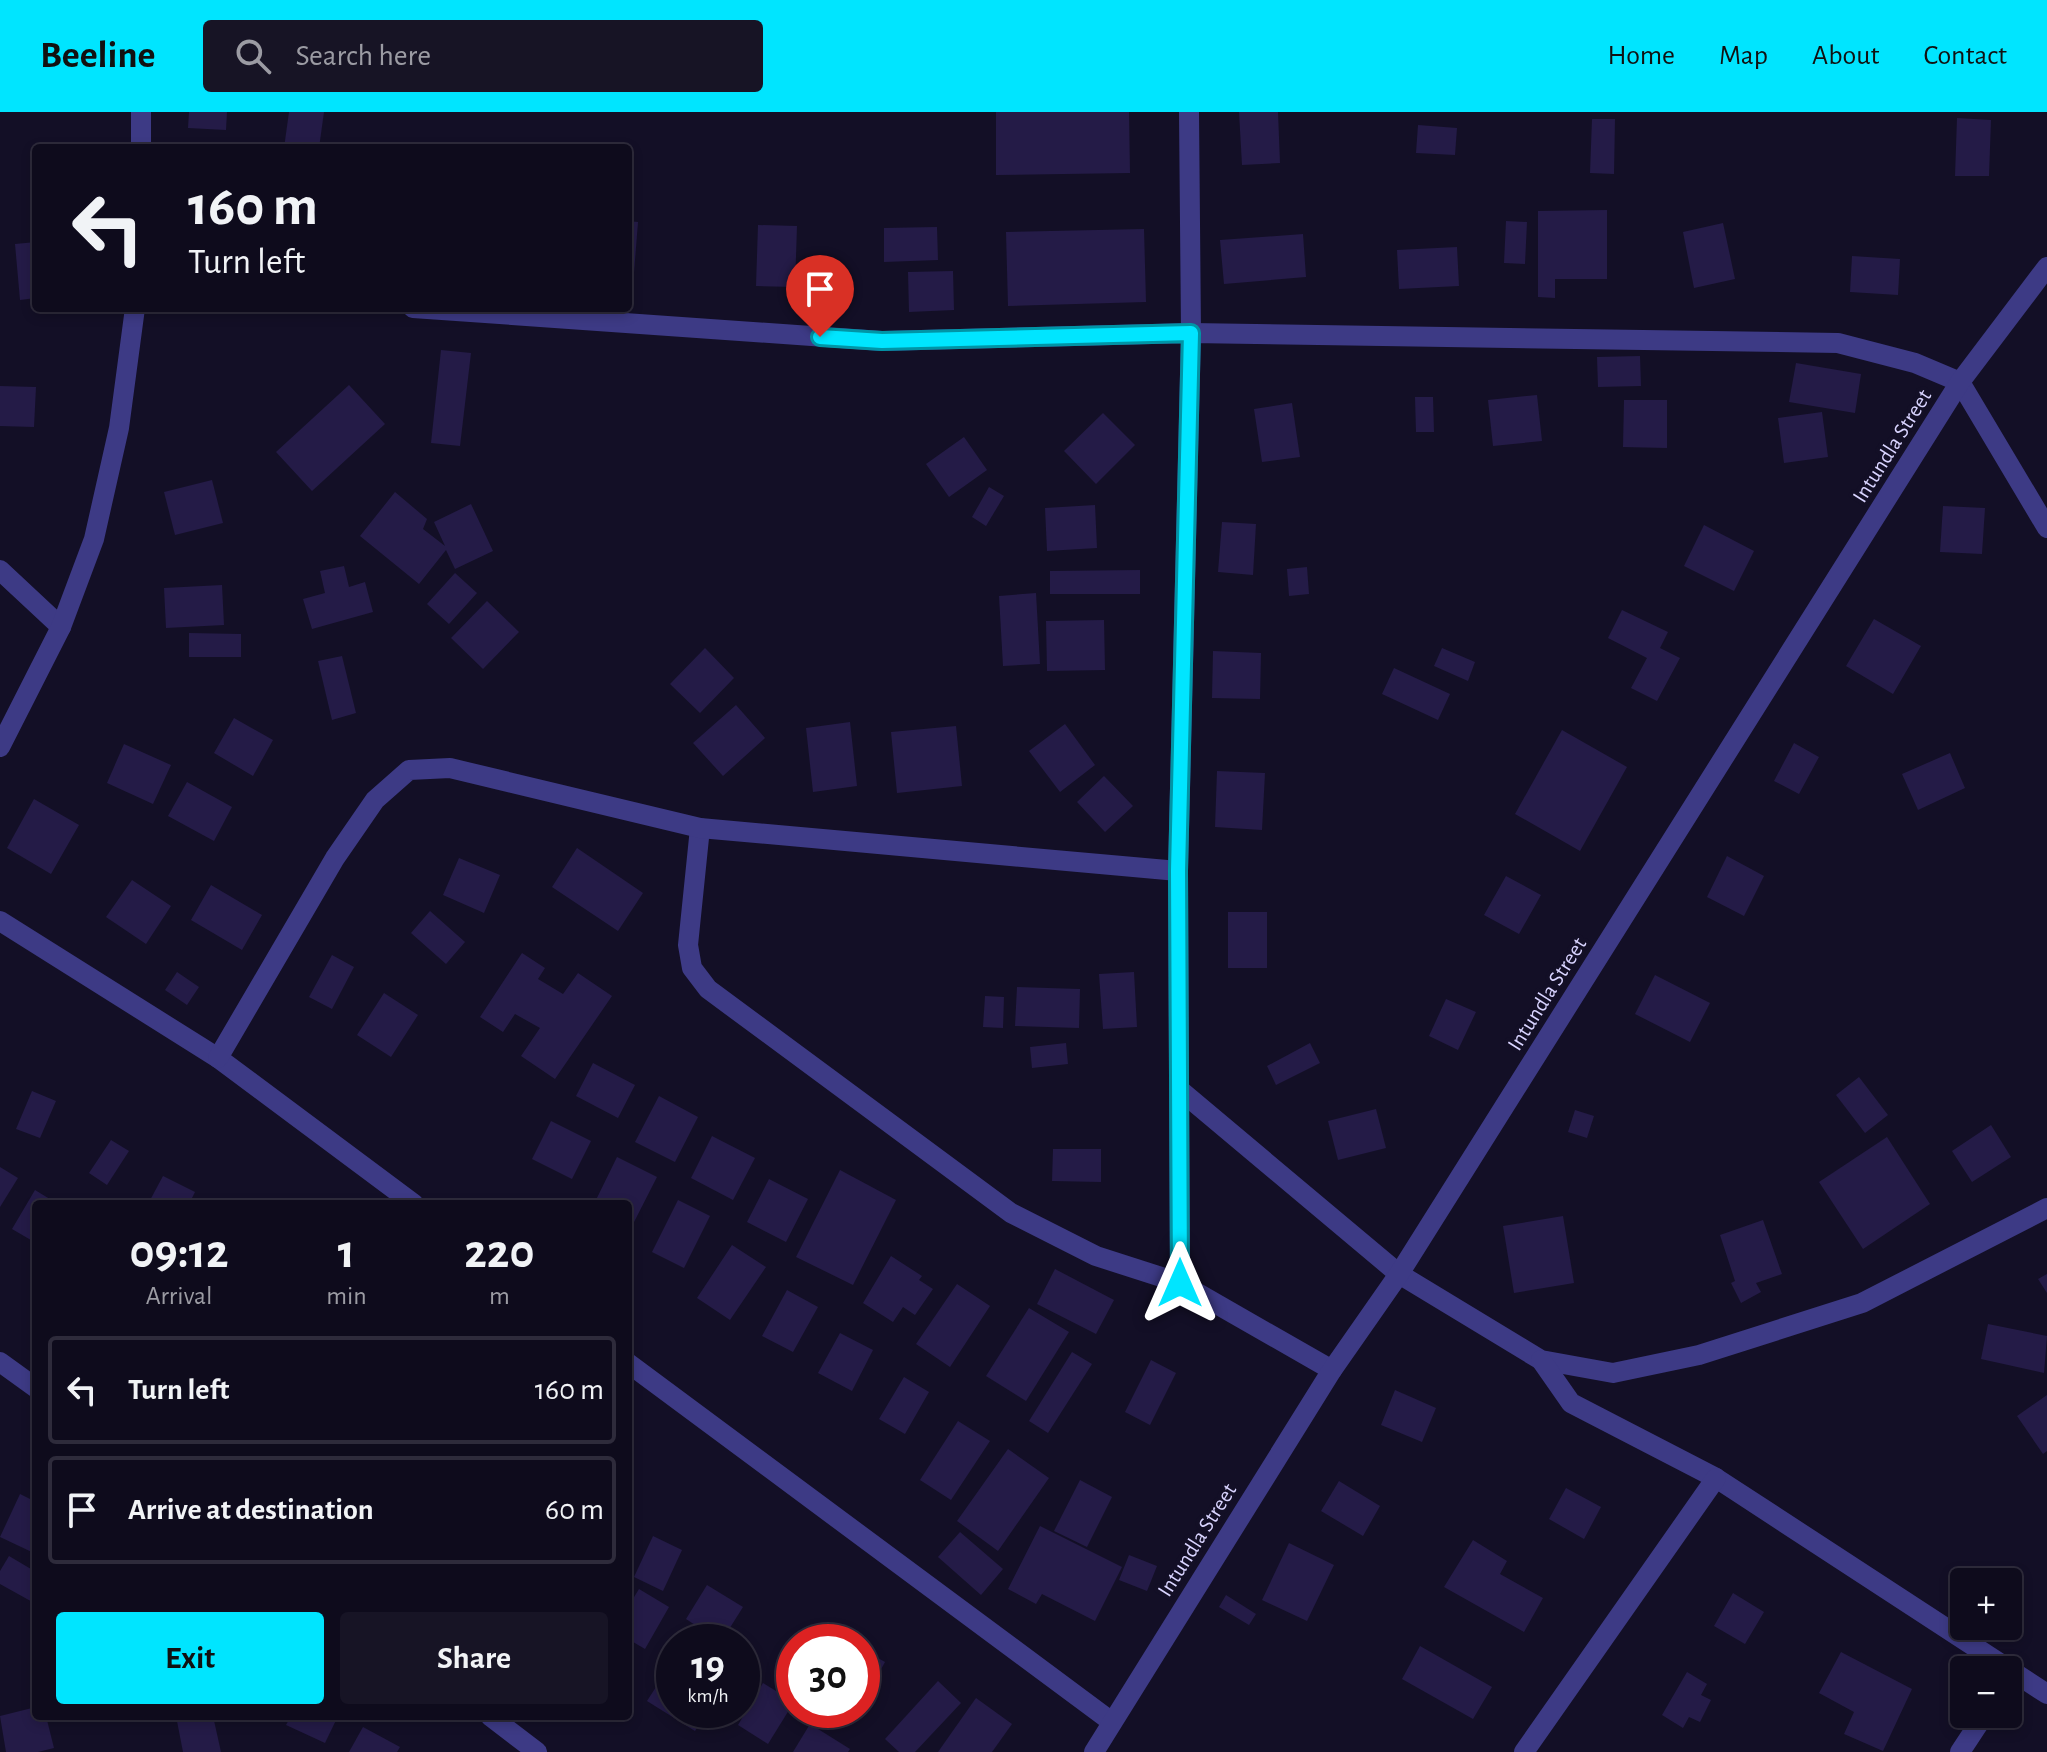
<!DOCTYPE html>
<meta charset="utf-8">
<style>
body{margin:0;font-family:"Alegreya Sans",sans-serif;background:#171425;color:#f1f3f6;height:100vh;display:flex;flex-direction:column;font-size:30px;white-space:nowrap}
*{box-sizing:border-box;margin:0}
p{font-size:26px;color:#9b9ba3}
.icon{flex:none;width:44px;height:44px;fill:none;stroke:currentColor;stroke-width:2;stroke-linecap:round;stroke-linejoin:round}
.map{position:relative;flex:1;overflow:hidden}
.details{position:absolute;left:32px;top:1088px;width:600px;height:520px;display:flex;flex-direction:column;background:#0e0b1c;border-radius:8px;box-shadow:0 4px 12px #0003,0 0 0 2px #2e2b3b}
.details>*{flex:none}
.hud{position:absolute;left:32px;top:32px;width:600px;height:168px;border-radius:8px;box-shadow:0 4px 12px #0003,0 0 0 2px #2e2b3b;background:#0e0b1c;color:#f1f3f6;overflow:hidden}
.tools{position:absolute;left:1950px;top:1456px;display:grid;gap:16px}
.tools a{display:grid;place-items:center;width:72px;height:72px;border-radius:8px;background:#0e0b1c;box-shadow:0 4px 12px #0003,0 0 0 2px #2e2b3b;font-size:40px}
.speed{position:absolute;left:656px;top:1512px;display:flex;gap:16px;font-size:40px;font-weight:700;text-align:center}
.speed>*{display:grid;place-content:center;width:104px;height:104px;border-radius:50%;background:#0e0b1c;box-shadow:0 4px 12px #0003,0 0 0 2px #2e2b3b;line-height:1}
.speed small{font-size:20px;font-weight:400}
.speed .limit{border:12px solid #d22;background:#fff;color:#111}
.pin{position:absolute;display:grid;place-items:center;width:68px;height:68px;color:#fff;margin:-82px -34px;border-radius:50% 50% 50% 0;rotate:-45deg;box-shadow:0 0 8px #0007}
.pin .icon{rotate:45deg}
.me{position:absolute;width:88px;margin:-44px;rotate:0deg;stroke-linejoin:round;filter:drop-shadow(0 0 6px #0008)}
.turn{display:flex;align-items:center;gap:28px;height:168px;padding:0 24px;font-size:36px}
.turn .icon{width:104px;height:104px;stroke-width:2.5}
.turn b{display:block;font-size:56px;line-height:68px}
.eta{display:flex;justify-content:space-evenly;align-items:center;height:136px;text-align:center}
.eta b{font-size:48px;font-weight:600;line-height:56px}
.button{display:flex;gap:16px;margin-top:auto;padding:16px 24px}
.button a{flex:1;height:92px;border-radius:8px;background:#00e5ff;color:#111;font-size:32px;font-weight:600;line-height:92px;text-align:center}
.button a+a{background:#171425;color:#f1f3f6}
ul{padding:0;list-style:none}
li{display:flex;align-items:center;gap:24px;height:108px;margin:0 16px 12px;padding:0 8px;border:4px solid #2e2b3b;border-radius:8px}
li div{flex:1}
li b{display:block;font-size:30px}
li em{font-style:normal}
header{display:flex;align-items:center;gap:48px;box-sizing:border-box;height:112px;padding:0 40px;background:#00e5ff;color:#111}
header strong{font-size:38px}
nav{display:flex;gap:44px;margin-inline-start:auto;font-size:28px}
.search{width:560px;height:72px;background:#171425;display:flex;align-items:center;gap:20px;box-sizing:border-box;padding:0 28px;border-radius:8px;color:#9b9ba3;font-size:30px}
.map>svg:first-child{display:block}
.building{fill:#241b47}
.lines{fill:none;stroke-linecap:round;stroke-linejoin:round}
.street{stroke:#3d3a85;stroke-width:20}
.route-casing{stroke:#0095a6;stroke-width:20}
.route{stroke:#00e5ff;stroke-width:14}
.labels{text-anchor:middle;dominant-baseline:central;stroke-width:8;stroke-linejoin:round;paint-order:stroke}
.street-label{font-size:22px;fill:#d9d4ff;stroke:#130f26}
</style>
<header>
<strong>Beeline</strong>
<div class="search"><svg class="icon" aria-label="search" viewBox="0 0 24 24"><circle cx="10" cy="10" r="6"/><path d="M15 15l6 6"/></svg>Search here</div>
<nav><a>Home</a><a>Map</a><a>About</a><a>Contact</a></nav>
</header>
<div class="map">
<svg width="2047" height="1640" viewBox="0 0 2047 1640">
<rect width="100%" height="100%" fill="#130f26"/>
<g class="building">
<polygon points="189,0 227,0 226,18 188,16"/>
<polygon points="289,0 324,0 319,36 284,36"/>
<polygon points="996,0 1129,0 1130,61 996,63"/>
<polygon points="1239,0 1278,0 1280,51 1242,53"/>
<polygon points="1957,6 1991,8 1989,64 1955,64"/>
<polygon points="1592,7 1615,7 1614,62 1590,61"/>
<polygon points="1418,13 1457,16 1455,43 1416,41"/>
<polygon points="1607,98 1607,167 1555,167 1555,186 1538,185 1538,99"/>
<polygon points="628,109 638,110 634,161 628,161"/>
<polygon points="1506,109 1527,110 1525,152 1504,151"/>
<polygon points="1723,111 1735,167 1694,176 1683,120"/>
<polygon points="758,113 797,114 795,175 756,174"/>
<polygon points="937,115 938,148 884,150 884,116"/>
<polygon points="1144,117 1146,190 1008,194 1006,120"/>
<polygon points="1303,122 1306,165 1224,172 1220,128"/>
<polygon points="36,130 36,186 20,188 15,132"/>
<polygon points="1457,135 1459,174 1399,177 1397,138"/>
<polygon points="1852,144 1900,147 1898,183 1850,180"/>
<polygon points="953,159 954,198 909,200 908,160"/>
<polygon points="441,238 471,241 460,334 431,331"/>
<polygon points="1640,244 1641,274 1598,275 1597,245"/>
<polygon points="1796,251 1861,262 1855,301 1789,290"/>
<polygon points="349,273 385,312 312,379 276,340"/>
<polygon points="0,274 36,275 34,315 0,314"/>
<polygon points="1537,283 1542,329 1493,334 1488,288"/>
<polygon points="1415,285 1433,285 1434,320 1416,320"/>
<polygon points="1624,288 1667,288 1667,336 1623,335"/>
<polygon points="1292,291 1300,345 1262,350 1254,297"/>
<polygon points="1822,300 1828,345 1784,351 1778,306"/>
<polygon points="1103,301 1135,333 1096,372 1064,339"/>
<polygon points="964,325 987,358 949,385 926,352"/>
<polygon points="212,368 223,411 175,423 164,380"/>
<polygon points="989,375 1004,384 986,414 972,405"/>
<polygon points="395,380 427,407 423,417 445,434 434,410 471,392 493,439 455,457 446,438 419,472 360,424"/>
<polygon points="1095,393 1097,436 1047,439 1045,396"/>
<polygon points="1943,394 1985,396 1982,442 1940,440"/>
<polygon points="1222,410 1256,412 1253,463 1218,460"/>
<polygon points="1704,413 1754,439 1734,479 1684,454"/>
<polygon points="344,454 349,475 365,470 373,500 312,517 303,487 325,481 320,459"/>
<polygon points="1307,455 1309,482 1289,484 1287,457"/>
<polygon points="1140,458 1140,482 1050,482 1050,459"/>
<polygon points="455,461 477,481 449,512 427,492"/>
<polygon points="222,473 224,513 166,516 164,476"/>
<polygon points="1036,481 1040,552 1003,554 999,484"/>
<polygon points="487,489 519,520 483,557 451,526"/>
<polygon points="1622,498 1668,520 1660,536 1680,546 1657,589 1631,576 1647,546 1608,526"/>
<polygon points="1874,507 1921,534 1893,582 1846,554"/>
<polygon points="1104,508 1105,558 1047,559 1046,509"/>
<polygon points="189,521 241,522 241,545 189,545"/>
<polygon points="705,536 734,566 700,601 670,572"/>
<polygon points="1442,536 1475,550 1468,569 1434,554"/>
<polygon points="1213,539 1261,541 1260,587 1212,586"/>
<polygon points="342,544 356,601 332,608 318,549"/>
<polygon points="1394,556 1450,582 1438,608 1382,582"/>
<polygon points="736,593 765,626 723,664 693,631"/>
<polygon points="234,606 273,628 253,664 214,641"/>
<polygon points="850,610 857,674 813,680 806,616"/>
<polygon points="1065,612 1095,653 1060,680 1029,639"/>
<polygon points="956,614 962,674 897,681 891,620"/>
<polygon points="1562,618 1627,655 1580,739 1515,702"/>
<polygon points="1794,631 1819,645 1799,682 1774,669"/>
<polygon points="124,632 171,653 153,692 107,671"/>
<polygon points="1950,641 1965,676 1918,698 1902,662"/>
<polygon points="1217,659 1265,661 1262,718 1215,715"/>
<polygon points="1104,664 1133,694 1105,720 1077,690"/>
<polygon points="187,670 232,695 214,729 168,704"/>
<polygon points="34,687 79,713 51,762 7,736"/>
<polygon points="577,736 643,781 618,819 552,775"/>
<polygon points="1727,744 1764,764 1744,804 1707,785"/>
<polygon points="459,746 500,763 484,801 443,783"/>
<polygon points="1506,764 1541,783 1519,822 1484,803"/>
<polygon points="132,768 171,794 146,832 106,805"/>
<polygon points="211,773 262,803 242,838 191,808"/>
<polygon points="430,799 465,830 446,852 411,821"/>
<rect x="1228" y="800" width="39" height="56"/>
<polygon points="522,841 545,856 538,867 563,882 578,861 612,884 555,967 521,944 540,916 515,902 503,920 480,905"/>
<polygon points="332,843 354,855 332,897 309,885"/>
<polygon points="177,860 199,875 187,893 165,878"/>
<polygon points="1134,860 1137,915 1103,917 1099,862"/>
<polygon points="1655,863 1710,891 1690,930 1635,902"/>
<polygon points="1017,875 1080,877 1079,916 1015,914"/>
<polygon points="384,881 418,903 391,945 357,923"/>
<polygon points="985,884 1004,885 1003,916 983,915"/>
<polygon points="1446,887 1476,900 1458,938 1429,924"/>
<polygon points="1066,931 1068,952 1032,956 1030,935"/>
<polygon points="1310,931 1320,951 1276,973 1267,954"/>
<polygon points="593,951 635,973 618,1006 576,984"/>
<polygon points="1859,965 1888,1003 1865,1021 1836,983"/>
<polygon points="32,979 56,989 40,1026 16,1017"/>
<polygon points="659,984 698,1005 675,1050 635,1030"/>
<polygon points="1376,997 1386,1036 1338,1048 1328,1009"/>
<polygon points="1575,998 1594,1004 1587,1026 1568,1020"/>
<polygon points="551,1009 591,1029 572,1067 532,1047"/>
<polygon points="1991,1013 2011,1045 1972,1070 1952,1039"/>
<polygon points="712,1024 755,1046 733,1088 691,1066"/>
<polygon points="1887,1025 1930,1092 1863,1137 1819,1070"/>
<polygon points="111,1028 129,1039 107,1073 89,1061"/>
<polygon points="1053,1037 1101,1037 1101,1070 1052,1069"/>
<polygon points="617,1045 657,1065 632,1114 628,1112 628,1092 594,1092"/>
<polygon points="0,1055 18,1066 0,1095"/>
<polygon points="840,1058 896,1088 853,1173 796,1145"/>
<polygon points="163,1064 195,1080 189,1092 148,1092"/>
<polygon points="769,1067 808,1087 786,1130 747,1110"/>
<polygon points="35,1078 58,1092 36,1092 36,1131 12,1117"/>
<polygon points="678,1088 710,1104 684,1156 652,1140"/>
<polygon points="1563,1104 1574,1171 1514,1181 1503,1114"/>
<polygon points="1763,1108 1782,1162 1756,1171 1761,1180 1741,1191 1731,1171 1735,1169 1720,1123"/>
<polygon points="732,1133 766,1155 730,1208 697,1186"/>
<polygon points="891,1144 922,1164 919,1168 933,1177 915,1203 903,1195 893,1210 863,1191"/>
<polygon points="1055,1157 1114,1188 1096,1222 1037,1192"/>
<polygon points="2047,1162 2047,1181 2038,1167"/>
<polygon points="957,1172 990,1194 950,1255 916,1232"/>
<polygon points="787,1178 818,1195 793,1240 762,1224"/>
<polygon points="1029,1196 1069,1220 1026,1289 986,1264"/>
<polygon points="1988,1212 2047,1224 2044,1261 1981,1247"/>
<polygon points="840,1221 873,1238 852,1279 818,1261"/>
<polygon points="1072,1240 1092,1252 1048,1321 1029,1309"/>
<polygon points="1151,1248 1176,1261 1150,1313 1125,1300"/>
<polygon points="904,1265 929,1280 905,1322 879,1307"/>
<polygon points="1395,1278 1436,1296 1422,1330 1381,1313"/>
<polygon points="2047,1283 2047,1339 2043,1342 2017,1304"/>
<polygon points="958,1309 990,1329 951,1388 920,1368"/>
<polygon points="1008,1337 1049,1366 998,1439 957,1409"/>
<polygon points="1080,1368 1112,1385 1087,1435 1054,1419"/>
<polygon points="1339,1369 1380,1394 1363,1424 1321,1399"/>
<polygon points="1566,1376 1601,1395 1584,1427 1549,1407"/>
<polygon points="20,1382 36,1390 36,1442 0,1425"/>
<polygon points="1040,1414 1122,1455 1095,1509 1042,1482 1036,1492 1008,1477"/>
<polygon points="960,1420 1003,1457 981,1483 938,1445"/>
<polygon points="653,1424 682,1438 663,1479 634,1465"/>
<polygon points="1473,1428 1507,1449 1500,1462 1543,1486 1524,1520 1444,1475"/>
<polygon points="1289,1431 1334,1453 1307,1509 1262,1488"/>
<polygon points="1129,1443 1157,1454 1147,1479 1119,1468"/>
<polygon points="9,1444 36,1460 36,1492 0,1472 0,1459"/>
<polygon points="707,1473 743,1495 721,1530 686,1507"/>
<polygon points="639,1477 669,1495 645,1537 628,1527 628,1495"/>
<polygon points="1733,1481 1764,1500 1745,1532 1714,1514"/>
<polygon points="1226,1483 1256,1502 1249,1513 1219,1495"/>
<polygon points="693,1518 711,1530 685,1530"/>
<polygon points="1420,1534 1492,1575 1473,1607 1402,1567"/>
<polygon points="862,1537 885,1550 862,1592"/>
<polygon points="1841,1540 1912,1577 1883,1639 1844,1622 1854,1600 1819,1581"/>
<polygon points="674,1547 674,1598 708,1598 695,1619 647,1589"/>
<polygon points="1687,1560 1707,1572 1701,1583 1711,1588 1700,1610 1689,1605 1683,1616 1662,1603"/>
<polygon points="938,1569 961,1591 915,1640 899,1640 885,1627"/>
<polygon points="763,1571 794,1590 768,1632 738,1613"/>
<polygon points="976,1586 1012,1612 992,1640 938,1640"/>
<polygon points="36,1595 36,1604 46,1604 54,1636 38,1640 6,1640 0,1604"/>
<polygon points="822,1598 859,1598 851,1613"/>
<polygon points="176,1604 213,1604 221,1640 183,1640"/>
<polygon points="291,1604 338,1604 325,1631 286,1613"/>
<polygon points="810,1612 850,1637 848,1640 793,1640"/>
<polygon points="363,1615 400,1635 397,1640 349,1640"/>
</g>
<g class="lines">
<g class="street">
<polyline points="1189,0 1191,221 1178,759 1180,1171 1332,1258"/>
<polyline points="141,36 141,0"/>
<polyline points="413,196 882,229 1191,221 1838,231 1915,251 1960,270 2047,416"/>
<polyline points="0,458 61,515"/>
<polyline points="0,635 61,515 94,427 119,316 135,196"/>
<polyline points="700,716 688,833 692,856 708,877 1011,1101 1096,1144 1180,1171"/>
<polyline points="0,809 218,946 414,1092"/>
<polyline points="218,946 335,746 375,688 409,658 450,656 700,716 1178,759"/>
<polyline points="1181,979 1399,1162 1541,1248 1613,1261 1699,1243 1862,1191 2047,1096"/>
<polyline points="1541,1248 1571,1291 1716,1366 2047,1582"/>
<polyline points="0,1250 36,1276"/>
<polyline points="628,1251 1112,1610"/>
<polyline points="490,1604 537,1640"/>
<polyline points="1094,1640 1332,1258 1399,1162 1960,270 2047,155"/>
<polyline points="1524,1640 1716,1366"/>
<polyline points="1960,1640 1985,1602"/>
</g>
</g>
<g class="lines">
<g class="route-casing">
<polyline id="route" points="820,225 882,229 1191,221 1178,759 1180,1171"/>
</g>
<use href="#route" class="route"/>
</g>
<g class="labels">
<g class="street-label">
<text transform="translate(1892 334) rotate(-58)">Intundla Street</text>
<text transform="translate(1547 882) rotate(-58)">Intundla Street</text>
<text transform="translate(1197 1428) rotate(-58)">Intundla Street</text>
</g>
</g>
</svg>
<div class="tools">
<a>+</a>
<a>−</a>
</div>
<div class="speed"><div>19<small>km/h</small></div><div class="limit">30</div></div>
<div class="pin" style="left:820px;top:225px;background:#d93025"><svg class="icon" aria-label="arrive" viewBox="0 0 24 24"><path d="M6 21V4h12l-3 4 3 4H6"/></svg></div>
<svg class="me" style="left:1180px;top:1171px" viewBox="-20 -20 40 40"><path d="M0-17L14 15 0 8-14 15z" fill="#00e5ff" stroke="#fff" stroke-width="4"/></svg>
<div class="hud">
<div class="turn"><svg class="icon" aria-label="left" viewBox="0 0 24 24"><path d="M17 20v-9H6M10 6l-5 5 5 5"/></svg><div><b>160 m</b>Turn left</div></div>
</div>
<section class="details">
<div class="eta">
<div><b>09:12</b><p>Arrival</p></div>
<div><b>1</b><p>min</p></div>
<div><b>220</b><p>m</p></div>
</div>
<ul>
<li><svg class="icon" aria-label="left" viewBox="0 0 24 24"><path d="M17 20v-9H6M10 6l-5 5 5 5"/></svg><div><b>Turn left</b></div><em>160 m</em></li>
<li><svg class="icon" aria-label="arrive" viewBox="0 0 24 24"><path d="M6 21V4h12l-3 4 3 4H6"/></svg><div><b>Arrive at destination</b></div><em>60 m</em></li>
</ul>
<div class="button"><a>Exit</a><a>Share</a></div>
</section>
</div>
